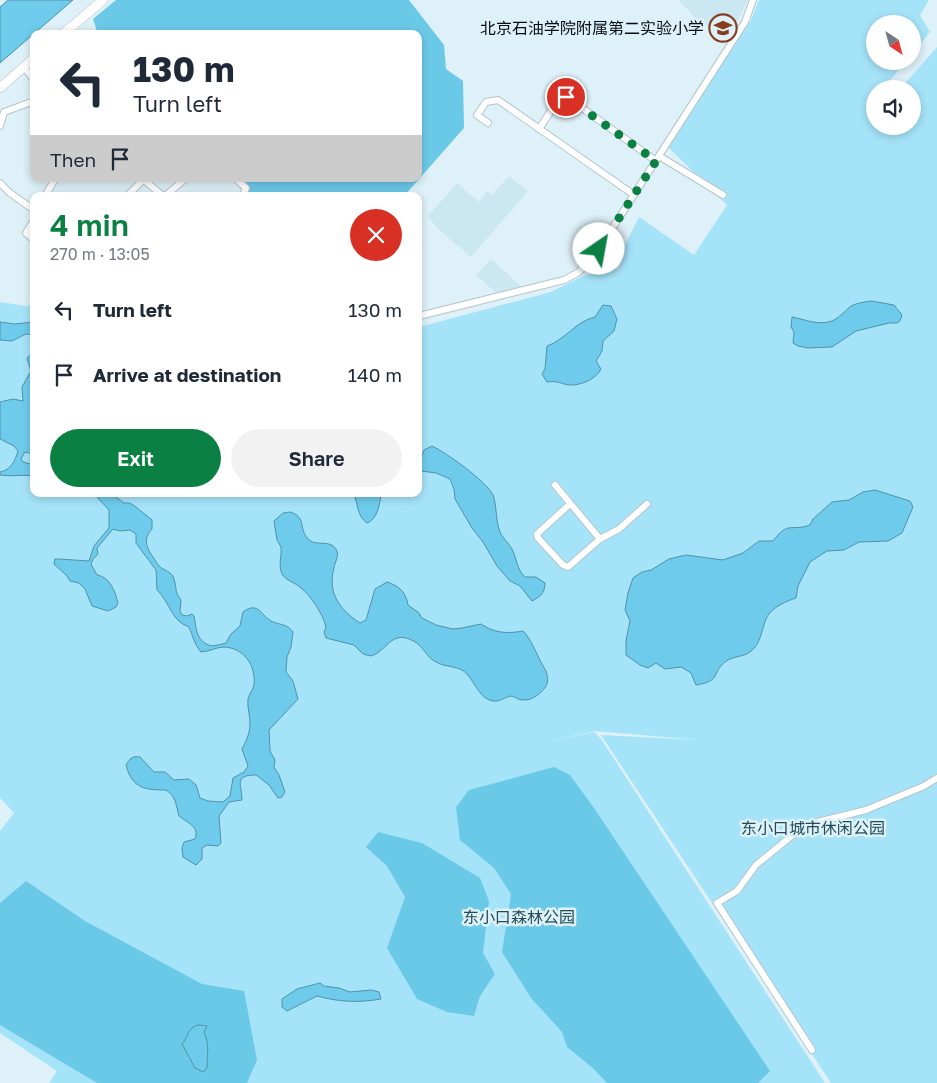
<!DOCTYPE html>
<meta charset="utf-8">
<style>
body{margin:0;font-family:"Golos Text","Noto Sans SC",sans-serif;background:#f2f2f3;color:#1f2937;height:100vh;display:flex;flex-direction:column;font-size:19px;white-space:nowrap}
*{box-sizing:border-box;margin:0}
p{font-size:16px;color:#747a83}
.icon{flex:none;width:28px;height:28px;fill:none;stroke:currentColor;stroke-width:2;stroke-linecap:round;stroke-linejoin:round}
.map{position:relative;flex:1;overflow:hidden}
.side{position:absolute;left:30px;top:192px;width:392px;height:305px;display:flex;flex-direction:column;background:#fff;border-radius:10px;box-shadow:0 2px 8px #0003}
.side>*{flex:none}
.hud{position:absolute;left:30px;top:30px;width:392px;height:152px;border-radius:10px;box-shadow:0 2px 8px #0003;background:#fff;color:#1f2937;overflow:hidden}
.needle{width:32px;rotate:144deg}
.tools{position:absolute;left:866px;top:15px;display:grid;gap:10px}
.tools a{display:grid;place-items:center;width:55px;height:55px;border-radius:50%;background:#fff;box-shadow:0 2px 8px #0003;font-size:25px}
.pin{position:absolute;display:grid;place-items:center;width:42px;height:42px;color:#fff;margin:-21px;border:2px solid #fff;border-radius:50%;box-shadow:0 1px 5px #0007}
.me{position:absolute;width:55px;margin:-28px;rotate:33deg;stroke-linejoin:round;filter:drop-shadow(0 0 4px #0008)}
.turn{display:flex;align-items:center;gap:18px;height:105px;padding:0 20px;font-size:22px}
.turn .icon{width:65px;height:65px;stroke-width:2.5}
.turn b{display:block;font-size:35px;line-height:42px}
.then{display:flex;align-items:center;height:48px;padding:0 20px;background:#0003;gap:10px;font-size:19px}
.round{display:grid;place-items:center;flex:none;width:52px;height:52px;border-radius:26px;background:#f2f2f3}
.overview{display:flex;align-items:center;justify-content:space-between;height:85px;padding:0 20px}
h1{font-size:30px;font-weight:600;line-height:38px;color:#0b8043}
.action{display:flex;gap:10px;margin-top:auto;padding:10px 20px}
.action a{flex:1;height:58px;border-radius:30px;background:#0b8043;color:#fff;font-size:20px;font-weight:600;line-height:58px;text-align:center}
.action a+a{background:#f2f2f3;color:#1f2937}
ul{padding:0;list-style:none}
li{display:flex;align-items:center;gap:15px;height:65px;padding:0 20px}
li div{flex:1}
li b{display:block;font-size:19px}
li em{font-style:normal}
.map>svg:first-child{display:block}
.built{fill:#cbe7f1}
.green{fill:#a5e3f9}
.forest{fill:#6bc9e8;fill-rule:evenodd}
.water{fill:#6ecbeb;stroke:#4f92a9}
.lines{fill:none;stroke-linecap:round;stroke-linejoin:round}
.street-casing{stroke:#b2c5cc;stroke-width:8}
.secondary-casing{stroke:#b2c5cc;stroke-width:10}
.street{stroke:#fff;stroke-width:6}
.secondary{stroke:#fff;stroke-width:9}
.route{stroke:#0b8043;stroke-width:9;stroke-dasharray:0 16.2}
.labels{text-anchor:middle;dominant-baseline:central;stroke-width:5;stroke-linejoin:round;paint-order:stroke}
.poi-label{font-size:16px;fill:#060c0f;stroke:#def1f8;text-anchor:end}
.park-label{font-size:16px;fill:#224c59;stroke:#def1f8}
</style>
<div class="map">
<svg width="937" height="1083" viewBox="0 0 937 1083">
<rect width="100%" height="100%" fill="#def1f8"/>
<g class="built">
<polygon points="679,0 748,0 728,38 695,18"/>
<polygon points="509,176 528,191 471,257 437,228 428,216 457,183 479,202 487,191 492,195"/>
<polygon points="491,259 523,288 496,293 476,275"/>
</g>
<polygon class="green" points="759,0 929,0 920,15 930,32 913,53 912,24 875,24 875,61 906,61 883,89 875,89 875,98 868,106 875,111 875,126 912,126 912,89 900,89 937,47 937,1083 831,1083 601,735 698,740 595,731 549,741 594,732 601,739 825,1083 49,1083 57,1071 0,1033 0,831 14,813 0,798 0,302 26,306 34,305 34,494 419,494 419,327 551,292 583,276 619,268 625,245 639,217 694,255 727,205 667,146 750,22"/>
<g class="forest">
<polygon points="116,0 409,0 444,45 446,69 463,81 464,128 404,196 248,196 247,195 250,189 241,179 419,179 419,34 98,34 93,19"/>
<polygon points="554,767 570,775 594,808 770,1071 758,1083 607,1083 594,1069 567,1047 562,1032 531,998 502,952 511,894 494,868 460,840 456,807 469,790"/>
<polygon points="378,832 422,843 480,878 489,901 483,953 495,974 480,996 474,1016 447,1012 417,999 387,948 405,897 387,866 366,847"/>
<path d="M26,881l59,40 117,63 42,7 13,69 -10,23h-150l-97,-58v-122zM204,1032c3,8 6,22 3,31l-17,-3 -8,-16 3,-4z"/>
</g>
<g class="water">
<polygon points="8,0 73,0 0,63 0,7"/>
<path d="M871,301l23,4 8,10 -2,6 -3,2h-8l-33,8 -24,16 -24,1 -10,-2 -5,-3 1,-11 -3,-5 1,-10c12,2 26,9 40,4 7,-3 13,-10 19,-15 6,-3 13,-4 20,-5z"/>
<path d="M603,305l8,1 6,13 -3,12 -11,10 -1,10 -6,10 5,8c-5,10 -19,16 -30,16 -9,0 -12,-5 -24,-3l-5,-8 3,-5 2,-23c18,-6 29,-25 48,-29z"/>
<polygon points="0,322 15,324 34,322 34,335 26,334 12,341 0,340"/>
<path d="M34,347v107l-9,-2 -4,7 2,3 11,3v11c-13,-2 -21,1 -34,-1v-3c11,-2 15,-11 18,-21l-4,-5 -14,-7v-37l13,-3 10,2 -1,-14 9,-16 -4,-13 5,-4z"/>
<path d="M432,446c15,7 54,35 61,49 3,6 3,25 6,34 2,8 9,13 13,20 5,10 4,19 13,28h11l9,6c0,10 -5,14 -13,18l-12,-15 -10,-5 -13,-15 -14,-24 -11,-14 -17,-29 -1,-10 -4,-10 -14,-6 -15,-2 -1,-10 4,-11z"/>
<path d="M875,490l35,11 3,6 -11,26 -14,8 -29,1 -15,8 -17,1 -17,11 -12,24 -2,12c-9,3 -24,9 -29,19 -6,12 -5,26 -17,35 -6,5 -18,4 -25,10 -14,11 -3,19 -29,23l-5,-12 -10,-6 -16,2 -9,-6 -8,5 -8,-3 -14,-10v-15l4,-19 -5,-11 3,-17 5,-15 9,-6 9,-2 18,-11 17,-4 37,5 20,-7 16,-12h14c16,-21 17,-9 37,-16l3,-6 19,-17 17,-2 14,-8z"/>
<path d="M84,494h28l12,9h6l6,4 16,13v9c-9,10 -6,18 1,28 2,3 4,7 6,9 5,5 13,5 15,13 3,9 0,12 7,21l-1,11 2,4 5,1 5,-2 2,2c2,10 2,25 15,29 4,2 12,-1 17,-2l5,-9 9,-8 3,-14c16,-12 18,5 30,10 8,3 14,2 20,10l-2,15 -4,10 -1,15 7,9 5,18 -29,31 1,21 5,9 -1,7 5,8 6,17 -3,5 -4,1 -9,-13 -13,-10c-23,0 -14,10 -14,25l-13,2 -10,14 2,27 -3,3 -11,-1 -5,3v11l-6,6 -13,-8 -1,-9 2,-6 11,-3c5,-13 -8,-16 -16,-23 -3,-11 -3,-20 -13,-26 -20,0 -34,-1 -40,-25 4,-7 6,-9 14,-8l14,15h11l9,8 15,-1 7,6 4,13 8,3 15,1 7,-6 3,-18 11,-6 4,-6 -6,-17c5,-9 8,-17 8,-26 0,-8 -3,-16 -2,-24 1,-5 5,-9 6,-14 2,-20 -10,-37 -30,-38 -8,0 -15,5 -23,5 -7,-8 -8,-16 -12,-25 -18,-6 -19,-25 -32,-37l-1,-20 -20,-27v-9l-6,-4 -10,1 -7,-2 -16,19 1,6 -5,5 -2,5 6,11c13,2 18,16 21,28l-2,4 -8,4 -16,-5 -7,-17 -6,-6 -9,-2 -3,-5 -13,-12 1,-5h4l30,2 5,-15 15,-18v-18l-14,-15 -6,1z"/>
<path d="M354,494h27c-1,10 -4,26 -14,29 -10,-7 -9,-19 -13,-29z"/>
<path d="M290,512c17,5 8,16 18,27 7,8 22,0 28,10 4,7 -1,12 -2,19 -7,25 6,42 26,55l6,-3 9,-31 12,-7c12,4 19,10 21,23l11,8 3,5 14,7 17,4 9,-1 19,-4c13,9 26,10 42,7 7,6 14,24 19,33 6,9 9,19 0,27 -7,7 -14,11 -24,8 -2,-1 -5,-3 -7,-3 -6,1 -11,6 -18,5 -13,-2 -18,-18 -26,-27 -8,-9 -21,-6 -31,-12 -12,-6 -12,-19 -30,-24 -16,-4 -21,14 -35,18l-8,-2 -9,-9 -28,-7 -2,-6 2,-5c-3,-13 -15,-31 -25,-39 -5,-5 -16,-8 -19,-14 -4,-9 0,-18 -1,-27l-4,-7 -3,-19 9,-8z"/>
<path d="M320,983l4,3 15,2 11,4 21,-2 8,2 2,7c-23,4 -42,3 -64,-3l-30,15 -5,-4v-8l15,-10z"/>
<path d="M198,1025l9,1 -3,6c6,14 3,22 3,36l-4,4 -8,-4 -13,-24c7,-8 5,-16 16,-19z"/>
</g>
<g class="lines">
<g class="street-casing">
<g id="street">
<polyline points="24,67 34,80"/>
<polyline points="488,123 477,115 486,102 498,100 634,195"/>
<polyline points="0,126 4,112 34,101"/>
<polyline points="539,129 560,97 567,97 656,161"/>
<polyline points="659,156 723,195"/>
<polyline points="143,179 163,196"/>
<polyline points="236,179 246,188 243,195 244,196"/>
<polyline points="0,183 10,193 34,210"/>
<polyline points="45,196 55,179"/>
<polyline points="127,196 144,179"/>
<polyline points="165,196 185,179"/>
<polyline points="34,220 26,233 34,240"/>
<polyline points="419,316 564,280 579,272 599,249 745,22 753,0"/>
<polyline points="555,485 600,539"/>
<polyline points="570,504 537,534 538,538 563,565 568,567 600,539 619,529 647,504"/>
<polyline points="812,1050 717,903 737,891 756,865 805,825 866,810 924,786 937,778"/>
</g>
</g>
<g class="secondary-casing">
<g id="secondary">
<polyline points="63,34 103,0"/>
<polyline points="0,88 34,58"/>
</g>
</g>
<use href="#street" class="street"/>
<use href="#secondary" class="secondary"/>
</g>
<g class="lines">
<polyline class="route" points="566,97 656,161 599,249"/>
</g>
<defs>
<g id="school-ring" transform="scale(1.4375)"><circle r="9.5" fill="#def1f8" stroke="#863e20" stroke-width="1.5"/><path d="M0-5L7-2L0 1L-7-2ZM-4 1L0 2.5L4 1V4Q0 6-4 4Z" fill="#863e20"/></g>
</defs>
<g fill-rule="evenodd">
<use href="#school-ring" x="723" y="28"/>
</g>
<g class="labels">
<g class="poi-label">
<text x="704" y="28">北京石油学院附属第二实验小学</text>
</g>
<g class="park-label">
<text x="813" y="828">东小口城市休闲公园</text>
<text x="519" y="917">东小口森林公园</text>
</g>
</g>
</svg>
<div class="tools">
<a><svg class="needle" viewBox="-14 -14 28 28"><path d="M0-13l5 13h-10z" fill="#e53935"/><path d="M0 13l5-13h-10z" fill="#747a83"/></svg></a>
<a><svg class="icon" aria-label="sound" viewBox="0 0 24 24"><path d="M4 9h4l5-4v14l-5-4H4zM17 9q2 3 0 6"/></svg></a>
</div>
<div class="pin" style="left:566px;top:97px;background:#d93025"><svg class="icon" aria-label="arrive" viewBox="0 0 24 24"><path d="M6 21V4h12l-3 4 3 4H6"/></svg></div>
<svg class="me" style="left:599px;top:249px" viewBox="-20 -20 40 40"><circle r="19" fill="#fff"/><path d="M0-13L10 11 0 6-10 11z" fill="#0b8043"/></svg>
<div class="hud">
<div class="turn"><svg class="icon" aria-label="left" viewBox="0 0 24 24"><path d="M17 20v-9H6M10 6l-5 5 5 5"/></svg><div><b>130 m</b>Turn left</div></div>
<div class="then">Then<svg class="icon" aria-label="arrive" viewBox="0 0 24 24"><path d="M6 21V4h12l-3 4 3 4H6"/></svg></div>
</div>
<section class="side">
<div class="overview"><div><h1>4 min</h1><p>270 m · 13:05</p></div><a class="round" style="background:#d93025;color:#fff"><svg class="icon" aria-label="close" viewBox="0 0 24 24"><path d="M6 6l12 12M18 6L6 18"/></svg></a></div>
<ul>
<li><svg class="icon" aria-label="left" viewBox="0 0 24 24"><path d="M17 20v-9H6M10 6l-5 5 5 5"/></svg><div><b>Turn left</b></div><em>130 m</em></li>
<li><svg class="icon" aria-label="arrive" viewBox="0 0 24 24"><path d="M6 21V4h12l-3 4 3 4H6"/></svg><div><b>Arrive at destination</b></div><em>140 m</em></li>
</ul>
<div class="action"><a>Exit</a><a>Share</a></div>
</section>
</div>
